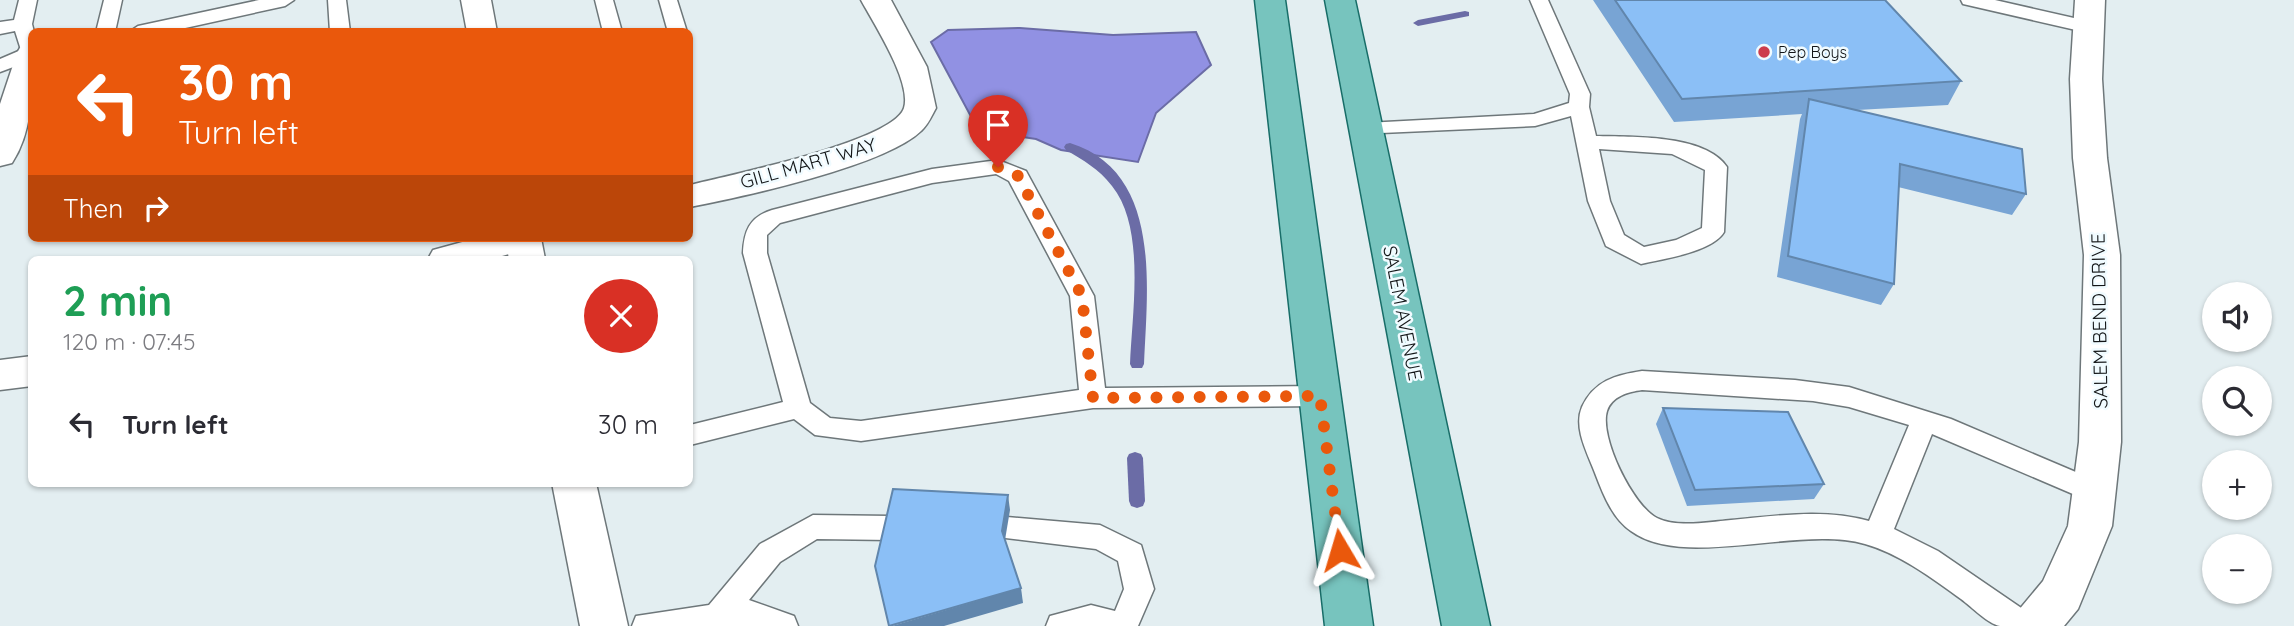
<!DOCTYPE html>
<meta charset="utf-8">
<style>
body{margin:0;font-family:Quicksand,sans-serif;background:#f7f7f7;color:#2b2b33;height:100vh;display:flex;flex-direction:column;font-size:26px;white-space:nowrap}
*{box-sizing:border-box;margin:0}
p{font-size:23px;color:#7c7c81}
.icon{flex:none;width:38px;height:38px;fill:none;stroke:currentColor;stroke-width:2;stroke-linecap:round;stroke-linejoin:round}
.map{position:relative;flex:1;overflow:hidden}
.panel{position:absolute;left:28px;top:256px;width:665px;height:231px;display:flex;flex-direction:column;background:#fff;border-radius:10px;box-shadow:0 2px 5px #0004}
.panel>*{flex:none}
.hud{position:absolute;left:28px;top:28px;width:665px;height:214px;border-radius:10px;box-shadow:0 2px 5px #0004;background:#ea580c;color:#fff;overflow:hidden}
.fabs{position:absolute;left:2202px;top:282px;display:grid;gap:14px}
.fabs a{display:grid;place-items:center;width:70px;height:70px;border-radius:50%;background:#fff;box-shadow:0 2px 5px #0004;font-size:35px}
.pin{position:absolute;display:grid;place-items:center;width:60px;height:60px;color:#fff;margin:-72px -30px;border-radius:50% 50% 50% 0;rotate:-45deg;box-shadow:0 0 7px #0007}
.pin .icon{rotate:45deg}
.me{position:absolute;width:77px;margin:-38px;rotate:353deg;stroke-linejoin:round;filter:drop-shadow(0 0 5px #0008)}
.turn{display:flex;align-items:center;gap:24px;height:147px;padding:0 35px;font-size:32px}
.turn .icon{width:91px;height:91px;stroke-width:2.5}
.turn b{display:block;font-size:49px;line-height:60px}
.then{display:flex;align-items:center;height:66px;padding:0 35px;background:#0003;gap:14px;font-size:26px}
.round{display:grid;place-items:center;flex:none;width:74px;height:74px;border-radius:37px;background:#f7f7f7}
.headline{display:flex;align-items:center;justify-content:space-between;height:119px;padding:0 35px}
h1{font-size:42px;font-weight:800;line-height:52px;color:#1e9e55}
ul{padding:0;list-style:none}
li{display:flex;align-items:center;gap:21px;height:98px;padding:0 35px}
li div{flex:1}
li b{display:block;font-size:26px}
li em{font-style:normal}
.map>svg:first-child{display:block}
.water{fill:#9191e3;stroke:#6b6ca6;stroke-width:2}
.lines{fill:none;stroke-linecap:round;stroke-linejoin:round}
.stream{fill:#6b6ca6;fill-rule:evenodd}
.service-casing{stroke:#6e777a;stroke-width:3}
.minor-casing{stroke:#6e777a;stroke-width:3}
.tertiary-casing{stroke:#6e777a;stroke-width:3}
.primary-casing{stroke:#186d68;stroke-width:3}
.service{fill:#fff;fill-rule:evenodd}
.minor{fill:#fff;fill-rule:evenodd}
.tertiary{fill:#fff;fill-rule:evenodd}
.primary{fill:#77c4be;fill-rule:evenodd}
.wall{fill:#78a4d4}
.shaded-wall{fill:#6186ac}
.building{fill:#8bbff6;stroke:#6186ac;stroke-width:2}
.route{stroke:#ea580c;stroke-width:12;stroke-dasharray:0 21.6}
.poi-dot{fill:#cc3c4c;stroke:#f0fbff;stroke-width:2.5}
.labels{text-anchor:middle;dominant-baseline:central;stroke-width:5;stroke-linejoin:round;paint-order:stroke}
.far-poi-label{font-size:16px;fill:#121517;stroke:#f0fbff;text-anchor:start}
.street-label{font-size:19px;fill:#121517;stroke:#f0fbff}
</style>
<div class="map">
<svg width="2294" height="626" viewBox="0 0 2294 626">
<rect width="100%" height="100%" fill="#e3eef1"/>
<polygon class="water" points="1020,28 1113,35 1196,32 1211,65 1156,113 1138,162 1061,150 1036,139 1010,135 983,139 931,42 948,30"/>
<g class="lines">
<g class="stream">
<polygon points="1465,11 1469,12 1469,16 1418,26 1413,23 1418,20"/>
<path d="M1070,143c93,29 77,146 74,221l-2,4h-10l-2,-4c2,-51 16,-136 -18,-178 -13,-17 -29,-26 -46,-36l-2,-3 2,-3z"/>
<polygon points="1135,452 1141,454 1143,458 1145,501 1143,506 1137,508 1131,506 1129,501 1127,458 1129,454"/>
</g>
<g class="service-casing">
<g id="service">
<polygon points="19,0 37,0 32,24 34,32 32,32 32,60 0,72 0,59 21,50 15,31 0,34 0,22 14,20"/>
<polygon points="104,0 122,0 115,32 96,32"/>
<polygon points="259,0 294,0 285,6 167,32 129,32 138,26"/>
<polygon points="328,0 346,0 350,32 330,32"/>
<polygon points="595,0 613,0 622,32 603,32"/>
<polygon points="659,0 677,0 687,32 668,32"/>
<path d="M1530,0h18l42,94 -1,13 7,29c35,1 109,-2 131,31l-3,65c-12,20 -61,27 -83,32l-35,-18 -18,-45 -17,-85 -36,10 -176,8 -4,-5 4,-5 7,-1 168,-9 35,-11 1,-9zM1599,149l73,5 33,16 -3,58 -26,12 -32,7 -20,-12 -14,-34z"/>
<polygon points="1961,0 1995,0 2096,23 2099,27 2089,33 1963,4"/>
<path d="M998,160l28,11 68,125 11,92 215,-2 9,3 4,7 -4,7 -9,3 -227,2 -232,33 -46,-6 -21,-16 -104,26v-20l93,-23 -40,-149c1,-21 6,-36 29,-43l160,-41zM996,174l13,7 61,115 9,94 -218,31 -31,-3 -20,-15 -43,-150v-18l13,-12 152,-40z"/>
<path d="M1642,371l153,9 54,7 102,32 153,65 4,8 -4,8 -10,3 -162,-69 -38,95 44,22 95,65 4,10c-12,0 -25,0 -37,0 -12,-2 -28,-19 -39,-27 -29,-21 -61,-45 -96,-55 -67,-19 -181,26 -234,-13 -19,-13 -28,-37 -36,-58 -7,-19 -22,-45 -13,-66 12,-26 33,-32 60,-36zM1642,390l171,11 36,6 60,18 -40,96c-45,-13 -93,-5 -138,-1 -23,2 -53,8 -74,-2 -24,-12 -58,-81 -50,-107 5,-15 21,-19 35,-21z"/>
<polygon points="813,515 891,516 901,520 905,528 901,536 891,540 817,539 780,562 749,600 794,616 798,626 632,626 636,616 709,605 760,544"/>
<polygon points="1007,517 1100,525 1141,545 1154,589 1138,626 1046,626 1050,616 1091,605 1115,611 1124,589 1118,561 1096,549 997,537 993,529 997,521"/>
</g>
</g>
<g class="minor-casing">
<g id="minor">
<path d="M861,0h30l36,67 9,41c-4,7 -8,17 -15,23 -36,35 -179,66 -231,76v-22c35,-9 203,-43 214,-77 8,-26 -30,-84 -43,-108z"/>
<path d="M32,44c0,39 3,84 -20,119l-12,3v-62l17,-51 4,-7z"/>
<polygon points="477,238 540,238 535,247 491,259 428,259 433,250"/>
<polygon points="32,356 32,386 0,390 0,360"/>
</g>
</g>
<g class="tertiary-casing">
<g id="tertiary">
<polygon points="461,0 491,0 497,32 467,32"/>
<polygon points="2075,0 2105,0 2102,79 2107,158 2120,255 2121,442 2112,526 2078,609 2064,626 2011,626 2018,611 2043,581 2068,526 2079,442 2084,255 2073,158 2070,79"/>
<polygon points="505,238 541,238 545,259 509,259"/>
<polygon points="552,483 596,483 628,626 580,626"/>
</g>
</g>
<g class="primary-casing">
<g id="primary">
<polygon points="1255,0 1285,0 1373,626 1325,626"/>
<polygon points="1325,0 1355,0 1490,626 1442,626"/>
</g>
</g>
<use href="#service" class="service"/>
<use href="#minor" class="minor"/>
<use href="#tertiary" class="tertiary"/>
<use href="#primary" class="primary"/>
</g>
<g class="wall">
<polygon points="1593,0 1885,0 1961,81 1948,105 1857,110 2026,194 2012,215 1898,187 1894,284 1881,305 1777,277 1800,119 1802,114 1674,122"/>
<polygon points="1663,408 1824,484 1814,499 1687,506 1656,424"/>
</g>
<g class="shaded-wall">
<polygon points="1008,495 1010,510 1004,546 1002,531"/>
<polygon points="1021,588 1023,603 944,626 892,626"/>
</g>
<g class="building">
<polygon points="1615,0 1885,0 1961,81 1682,99"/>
<polygon points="1809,99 2022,149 2026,194 1900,164 1894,284 1788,256"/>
<polygon points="1663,408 1788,412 1824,484 1695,490"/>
<polygon points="893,489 1008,495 1002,531 1021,588 889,626 875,566"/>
</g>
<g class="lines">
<polyline class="route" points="998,167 1018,176 1082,296 1093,398 1320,396 1340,550"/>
</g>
<circle class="poi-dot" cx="1764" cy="52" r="7"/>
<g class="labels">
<g class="far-poi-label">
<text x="1778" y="52">Pep Boys</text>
</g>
<g class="street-label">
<text transform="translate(808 163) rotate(-16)">GILL MART WAY</text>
<text transform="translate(1403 313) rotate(79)">SALEM AVENUE</text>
<text transform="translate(2099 321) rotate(-91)">SALEM BEND DRIVE</text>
</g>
</g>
</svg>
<div class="fabs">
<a><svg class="icon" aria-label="sound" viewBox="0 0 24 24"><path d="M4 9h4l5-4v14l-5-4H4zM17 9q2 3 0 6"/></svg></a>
<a><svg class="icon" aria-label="search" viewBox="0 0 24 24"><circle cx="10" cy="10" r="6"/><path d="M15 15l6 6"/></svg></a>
<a>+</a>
<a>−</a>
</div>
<div class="pin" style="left:998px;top:167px;background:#d93025"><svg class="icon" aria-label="arrive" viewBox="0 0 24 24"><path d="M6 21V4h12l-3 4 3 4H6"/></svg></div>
<svg class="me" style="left:1340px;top:550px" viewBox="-20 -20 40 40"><path d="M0-17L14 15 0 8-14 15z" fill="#ea580c" stroke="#fff" stroke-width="4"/></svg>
<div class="hud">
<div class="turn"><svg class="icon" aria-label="left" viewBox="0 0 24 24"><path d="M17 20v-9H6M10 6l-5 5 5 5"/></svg><div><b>30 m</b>Turn left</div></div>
<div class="then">Then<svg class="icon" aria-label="right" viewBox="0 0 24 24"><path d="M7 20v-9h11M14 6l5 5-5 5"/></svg></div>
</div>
<section class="panel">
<div class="headline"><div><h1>2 min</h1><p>120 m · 07:45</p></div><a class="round" style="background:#d93025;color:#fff"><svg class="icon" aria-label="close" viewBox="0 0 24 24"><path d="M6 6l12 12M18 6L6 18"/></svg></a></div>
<ul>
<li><svg class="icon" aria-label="left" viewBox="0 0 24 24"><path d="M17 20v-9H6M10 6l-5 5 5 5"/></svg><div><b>Turn left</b></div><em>30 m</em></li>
</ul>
</section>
</div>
